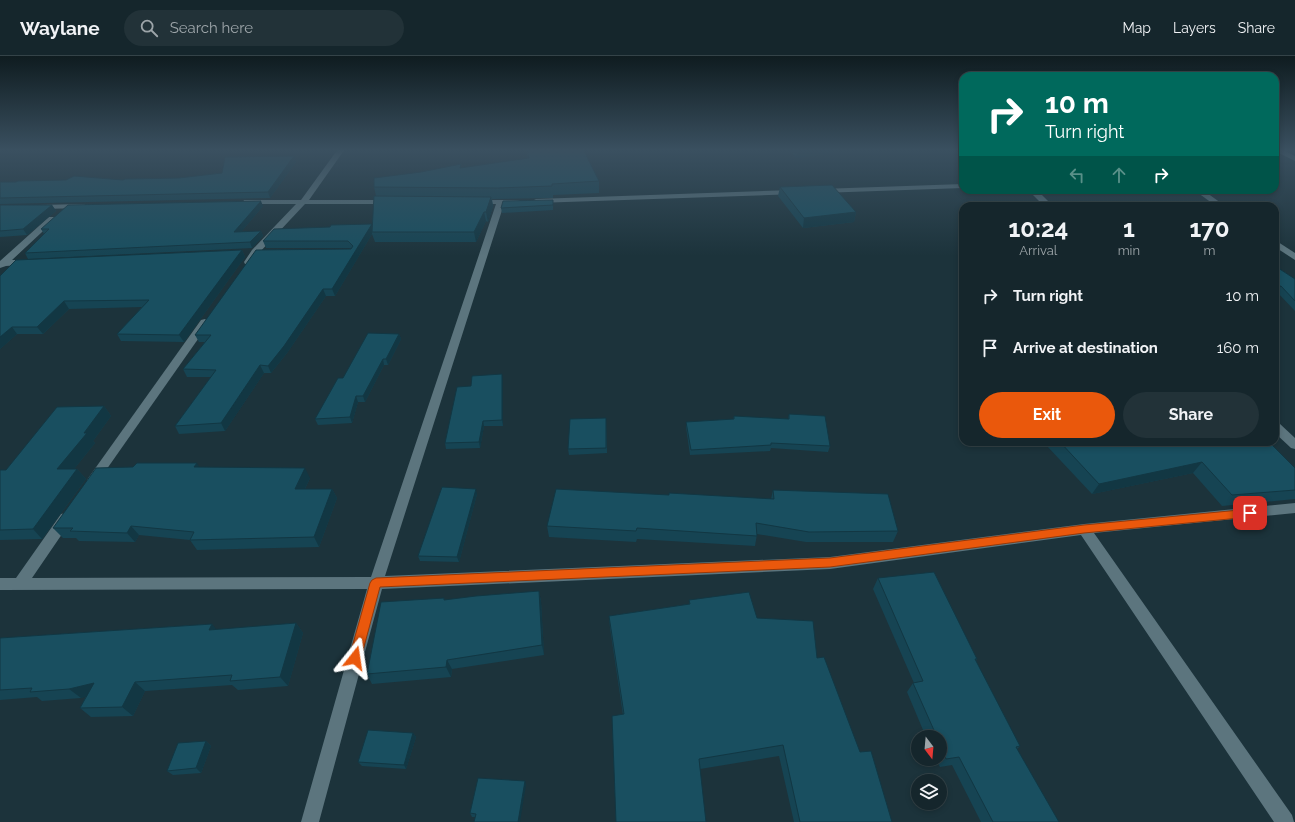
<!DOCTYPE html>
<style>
body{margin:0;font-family:Raleway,sans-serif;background:#223238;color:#f1f3f6;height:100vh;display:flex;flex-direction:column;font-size:15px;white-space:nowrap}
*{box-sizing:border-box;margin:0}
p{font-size:13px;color:#9da5a9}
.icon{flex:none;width:22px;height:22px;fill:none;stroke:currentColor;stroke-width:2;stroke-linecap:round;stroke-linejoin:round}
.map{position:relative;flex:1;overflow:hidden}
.drawer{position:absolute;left:959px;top:146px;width:320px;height:244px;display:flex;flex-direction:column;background:#15262c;border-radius:12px;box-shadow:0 2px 6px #0003,0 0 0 1px #344348}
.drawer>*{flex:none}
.hud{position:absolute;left:959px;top:16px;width:320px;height:122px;border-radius:12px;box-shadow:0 2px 6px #0003,0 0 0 1px #344348;background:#00695c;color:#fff;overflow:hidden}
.needle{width:26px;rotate:164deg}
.fabs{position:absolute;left:911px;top:674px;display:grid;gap:8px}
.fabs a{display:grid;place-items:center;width:36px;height:36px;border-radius:50%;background:#15262c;box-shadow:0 2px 6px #0003,0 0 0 1px #344348;font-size:20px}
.pin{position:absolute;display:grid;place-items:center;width:34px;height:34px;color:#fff;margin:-17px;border-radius:8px;box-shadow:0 2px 6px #0006}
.me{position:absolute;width:44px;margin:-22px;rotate:15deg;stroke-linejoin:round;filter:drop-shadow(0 0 3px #0008)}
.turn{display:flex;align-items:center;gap:14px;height:84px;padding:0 20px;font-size:18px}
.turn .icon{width:52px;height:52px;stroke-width:2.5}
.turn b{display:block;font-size:28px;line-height:34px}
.lanes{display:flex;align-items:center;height:38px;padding:0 20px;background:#0003;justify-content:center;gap:20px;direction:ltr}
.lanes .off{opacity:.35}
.eta{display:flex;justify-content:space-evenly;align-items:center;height:68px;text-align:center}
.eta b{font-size:24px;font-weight:700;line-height:28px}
.action{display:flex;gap:8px;margin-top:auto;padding:8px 20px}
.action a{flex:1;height:46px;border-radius:24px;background:#ea580c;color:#fff;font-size:16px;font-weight:700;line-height:46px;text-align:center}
.action a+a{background:#223238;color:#f1f3f6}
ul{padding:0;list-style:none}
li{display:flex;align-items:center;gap:12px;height:52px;padding:0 20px}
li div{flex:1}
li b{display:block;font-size:15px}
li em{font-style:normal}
header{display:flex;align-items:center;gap:24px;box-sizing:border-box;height:56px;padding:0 20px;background:#15262c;border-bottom:1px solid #344348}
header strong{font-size:19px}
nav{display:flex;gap:22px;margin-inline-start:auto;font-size:14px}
.search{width:280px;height:36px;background:#223238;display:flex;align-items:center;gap:10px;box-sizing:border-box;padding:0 14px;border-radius:22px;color:#9da5a9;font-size:15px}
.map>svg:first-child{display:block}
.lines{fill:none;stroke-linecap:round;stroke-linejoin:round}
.minor{fill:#5c757e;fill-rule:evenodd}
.wall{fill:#164453}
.shaded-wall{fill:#123743}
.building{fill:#194f60;stroke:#123743}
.route{fill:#ea580c;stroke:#983908}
</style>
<header>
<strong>Waylane</strong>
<div class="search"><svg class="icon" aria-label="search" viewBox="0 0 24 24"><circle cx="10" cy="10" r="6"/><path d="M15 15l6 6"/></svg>Search here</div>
<nav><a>Map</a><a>Layers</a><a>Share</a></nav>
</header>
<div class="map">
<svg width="1295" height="766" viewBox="0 0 1295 766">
<rect width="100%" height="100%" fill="#1c333b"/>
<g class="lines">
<g class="minor">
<polygon points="338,93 345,93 309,144 390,144 394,146 393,148 305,148 258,198 251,208 245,208 244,206 252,194 296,148 247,148 243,146 244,144 301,144"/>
<polygon points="1275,93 1281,93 1295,100 1295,105 1275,95"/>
<polygon points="963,128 963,132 820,137 816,135 820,133"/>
<polygon points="794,134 798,136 797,138 536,147 532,145 536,143"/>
<polygon points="1028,134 1037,134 1053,150 1044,150"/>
<polygon points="1194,134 1203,134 1225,150 1216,150"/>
<polygon points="474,144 518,144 522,146 518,148 504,148 385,520 830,501 1084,468 1295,447 1295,457 1094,477 1292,759 1294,766 1274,766 1081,479 830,513 382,533 319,766 301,766 367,533 0,534 0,522 16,522 61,458 66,457 71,458 73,462 32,522 371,521 496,148 477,148 473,146"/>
<polygon points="82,148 85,148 85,152 39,153 35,151 39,149"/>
<polygon points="49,161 55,161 56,163 12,204 32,204 33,206 32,208 6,210 0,212 0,205"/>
<polygon points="1275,184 1295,197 1295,204 1275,191"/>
<polygon points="205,263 210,266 97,427 93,429 89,427 87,424 89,421 201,264"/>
<polygon points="1275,366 1279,367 1295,382 1295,393 1291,392 1275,377"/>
</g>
</g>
<g class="wall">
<polygon points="525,93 583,93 599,125 599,137 553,139 553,142 492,143 493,150 488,166 486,165 476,186 375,186 372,178 335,240 326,240 287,297 271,317 264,317 225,375 179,378 175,370 211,321 187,321 183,313 205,286 199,286 195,279 351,192 266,192 263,185 330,171 372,168 376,140 374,131 461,112 528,102"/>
<polygon points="789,93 833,93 832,97 796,102"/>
<polygon points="294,100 296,106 270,142 0,148 0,126 123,124 179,122 222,117"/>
<polygon points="780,131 856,156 854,166 803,172 778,140"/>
<polygon points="553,144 553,154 502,157 501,152"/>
<polygon points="0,149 52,149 56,155 27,179 0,181"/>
<polygon points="263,150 241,176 261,175 263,180 252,192 28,203 25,197 44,178 41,173"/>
<polygon points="242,194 245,201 184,286 121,285 117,278 142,251 69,253 43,278 17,278 0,293 0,220"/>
<polygon points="1275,210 1295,223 1295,255 1277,236 1275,236"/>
<polygon points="399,278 401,283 388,309 384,309 365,346 358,346 352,367 318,369 315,363 343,322"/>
<polygon points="503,323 503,370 484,370 480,392 446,393 445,387 471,330"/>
<polygon points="104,350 111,360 93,385 95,387 74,413 77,413 86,423 42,483 0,484 0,414 6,414"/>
<polygon points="789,358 830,390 828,396 771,392 770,395 690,399 686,371 686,366 733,363 734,360 788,363"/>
<polygon points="606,362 607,397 569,399 568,393"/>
<polygon points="1048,386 1269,386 1295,412 1295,443 1222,450 1193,417 1092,438 1046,389"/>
<polygon points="199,411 310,422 305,433 332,433 337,442 319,491 197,494 190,484 139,479 135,486 79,485 76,482 63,482 53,472"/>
<polygon points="773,434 898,475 893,486 806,486 757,478 755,490 637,483 636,486 549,481 547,470 669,439 771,443"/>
<polygon points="477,438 459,506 420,505 418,500"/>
<polygon points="878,522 977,603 976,605 1020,690 1017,693 1059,766 981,766 952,709 940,711 936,703 940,703 940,681 926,681 907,636 913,627 914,627 873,533"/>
<polygon points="539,535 541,546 544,599 452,613 451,621 372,628 367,618 444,542 445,544"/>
<polygon points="689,544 757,562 817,602 860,696 892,766 794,766 779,700 700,713 623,659 610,572 609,560 689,548"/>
<polygon points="296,567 303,577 288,630 238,634 232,629 145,635 133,660 91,661 80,652 86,640 81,642 42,645 37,641 0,644 0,582 212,568 216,574"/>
<polygon points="413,677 416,681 406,713 362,710 358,706"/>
<polygon points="206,685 211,690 201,717 173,719 167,715"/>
<polygon points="526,729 475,761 472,761 470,757"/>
</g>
<g class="shaded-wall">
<polygon points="798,93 833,93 832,97 796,102"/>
<polygon points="294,100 296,106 270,142 268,136"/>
<polygon points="491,141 493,150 488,166 486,156"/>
<polygon points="261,145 263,150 236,182 234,176"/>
<polygon points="52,149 56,155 27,179 23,173"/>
<polygon points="484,156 486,165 476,186 474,176"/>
<polygon points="856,156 854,166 803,172 804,162"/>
<polygon points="372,168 372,178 335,240 332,233"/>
<polygon points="261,175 263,180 252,192 250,186"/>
<polygon points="242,194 245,201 184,286 179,279"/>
<polygon points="1281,230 1277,236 1275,236 1275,231"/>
<polygon points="323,233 326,240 287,297 271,317 268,310"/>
<polygon points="64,245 69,253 43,278 37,271"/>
<polygon points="12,271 17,278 0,293 0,281"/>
<polygon points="399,278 401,283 388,309 386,303"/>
<polygon points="383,303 384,309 365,346 363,340"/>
<polygon points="260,309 264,317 225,375 221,367"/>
<polygon points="502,318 503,323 503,370 502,364"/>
<polygon points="356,340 358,346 352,367 350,361"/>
<polygon points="104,350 111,360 93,385 95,387 66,423 57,413"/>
<polygon points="483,365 484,370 480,392 479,386"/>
<polygon points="1202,406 1193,417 1092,438 1099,428"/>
<polygon points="197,407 203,417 194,411"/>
<polygon points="305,412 310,422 300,443 295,433"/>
<polygon points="77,413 86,423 42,483 33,473"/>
<polygon points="332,433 337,442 319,491 314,481"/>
<polygon points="476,433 477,438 459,506 457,501"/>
<polygon points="131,470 139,479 135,486 127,477"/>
<polygon points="539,535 541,546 544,599 542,589"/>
<polygon points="296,567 303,577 288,630 280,621"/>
<polygon points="212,568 220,578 209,574"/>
<polygon points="447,604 452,613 451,621 446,611"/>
<polygon points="135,626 145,635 133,660 122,651"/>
<polygon points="94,627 105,636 81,642 69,633"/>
<polygon points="413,677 416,681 406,713 404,709"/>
<polygon points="206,685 211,690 201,717 196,712"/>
<polygon points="525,725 526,729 520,766 518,766"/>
</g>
<g class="building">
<polygon points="527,93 583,93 599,125 552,128 552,130 498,132 374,131 374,122 421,116 461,108 460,112 529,102"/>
<polygon points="294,100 268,136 0,142 0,126 16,126 18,125 66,124 74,120 123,124 125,123 179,122 222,117 225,101"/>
<polygon points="832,129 856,156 804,162 780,131"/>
<polygon points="374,140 491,141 486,156 484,156 474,176 372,176"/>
<polygon points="553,144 553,149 501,152 503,145"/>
<polygon points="261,145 234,176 261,175 250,186 25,197 49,173 41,173 68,149"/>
<polygon points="0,149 52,149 23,173 0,175"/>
<polygon points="372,168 332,233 323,233 284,290 268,310 260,309 221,367 175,370 216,314 183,313 211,279 195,279 256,194 351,193 353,190 348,185 263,185 274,173 330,171 331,169"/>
<polygon points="242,194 179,279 117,278 149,244 64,245 37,271 12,271 0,281 0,220 16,204"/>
<polygon points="1275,210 1295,223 1295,245 1281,230 1275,231"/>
<polygon points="368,277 399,278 386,303 383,303 363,340 356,340 350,361 315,363 338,322 343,322"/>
<polygon points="502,318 502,364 483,365 479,386 445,387 457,331 471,330 472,320"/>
<polygon points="104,350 84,377 87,377 57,413 77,413 33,473 0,474 0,414 6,414 57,351"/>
<polygon points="789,358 825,360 830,390 771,387 771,389 691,394 686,366 734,363 734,360 789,363"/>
<polygon points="606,362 606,392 568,393 570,363"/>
<polygon points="1060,386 1269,386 1295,412 1295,434 1232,439 1202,406 1099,428"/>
<polygon points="137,407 197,407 194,411 305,412 295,433 332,433 314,481 190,484 194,476 131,470 127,477 70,475 73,472 53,472 96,412 133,411"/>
<polygon points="442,431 476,433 457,501 418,500"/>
<polygon points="556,433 669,439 669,437 774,443 773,434 888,438 898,475 809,476 756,467 757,480 637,472 636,475 547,470"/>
<polygon points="934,516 977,603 975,603 1020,690 1016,691 1059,766 993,766 959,701 946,703 940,689 940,681 937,681 913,627 923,625 878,522"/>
<polygon points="539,535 542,589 447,604 446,611 367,618 381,546 444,542 444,544 476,540"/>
<polygon points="749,536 757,562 813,565 817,602 824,601 860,696 871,695 892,766 800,766 783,689 699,703 706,766 616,766 612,660 624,658 609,560 690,548 689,544"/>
<polygon points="296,567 280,621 230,625 232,619 135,626 122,651 80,652 94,627 69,633 30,636 32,632 0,634 0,582 212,568 209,574"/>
<polygon points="368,674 413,677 404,709 358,706"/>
<polygon points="206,685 196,712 167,715 178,687"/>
<polygon points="478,722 525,725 518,766 474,766 476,758 470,757"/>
</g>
<linearGradient id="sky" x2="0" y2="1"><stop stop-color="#0f1c20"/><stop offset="0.47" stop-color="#3a5060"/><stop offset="1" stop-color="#3a5060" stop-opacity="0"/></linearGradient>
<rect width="1295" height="200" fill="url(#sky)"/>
<polygon class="route" points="1250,453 1253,454 1255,457 1253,459 1250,461 1084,477 830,511 380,531 361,602 360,605 355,607 351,605 349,602 370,527 372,524 376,522 830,502 1084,469"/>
</svg>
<div class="fabs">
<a><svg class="needle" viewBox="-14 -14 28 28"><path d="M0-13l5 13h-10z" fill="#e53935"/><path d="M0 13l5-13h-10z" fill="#9da5a9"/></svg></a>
<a><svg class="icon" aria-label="layers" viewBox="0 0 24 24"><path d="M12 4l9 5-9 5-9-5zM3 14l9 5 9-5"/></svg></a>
</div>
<div class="pin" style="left:1250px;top:457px;background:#d93025"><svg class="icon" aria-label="arrive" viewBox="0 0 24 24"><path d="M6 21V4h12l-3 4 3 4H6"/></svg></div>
<svg class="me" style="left:355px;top:602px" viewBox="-20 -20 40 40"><path d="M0-17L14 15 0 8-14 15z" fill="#ea580c" stroke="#fff" stroke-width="4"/></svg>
<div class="hud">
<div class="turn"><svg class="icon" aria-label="right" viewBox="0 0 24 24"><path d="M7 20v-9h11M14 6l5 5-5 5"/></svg><div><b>10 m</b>Turn right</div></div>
<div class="lanes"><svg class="icon off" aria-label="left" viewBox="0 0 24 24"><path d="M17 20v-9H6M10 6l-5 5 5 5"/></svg><svg class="icon off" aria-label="ahead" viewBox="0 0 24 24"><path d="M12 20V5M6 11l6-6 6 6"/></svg><svg class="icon" aria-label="right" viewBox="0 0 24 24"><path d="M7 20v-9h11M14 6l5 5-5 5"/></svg></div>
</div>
<section class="drawer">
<div class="eta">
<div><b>10:24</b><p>Arrival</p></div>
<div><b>1</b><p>min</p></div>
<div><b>170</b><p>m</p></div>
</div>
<ul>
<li><svg class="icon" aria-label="right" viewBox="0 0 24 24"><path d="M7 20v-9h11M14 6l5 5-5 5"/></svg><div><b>Turn right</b></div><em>10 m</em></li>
<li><svg class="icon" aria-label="arrive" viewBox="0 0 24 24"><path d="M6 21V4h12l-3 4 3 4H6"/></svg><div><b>Arrive at destination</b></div><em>160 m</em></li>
</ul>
<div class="action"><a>Exit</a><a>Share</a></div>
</section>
</div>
